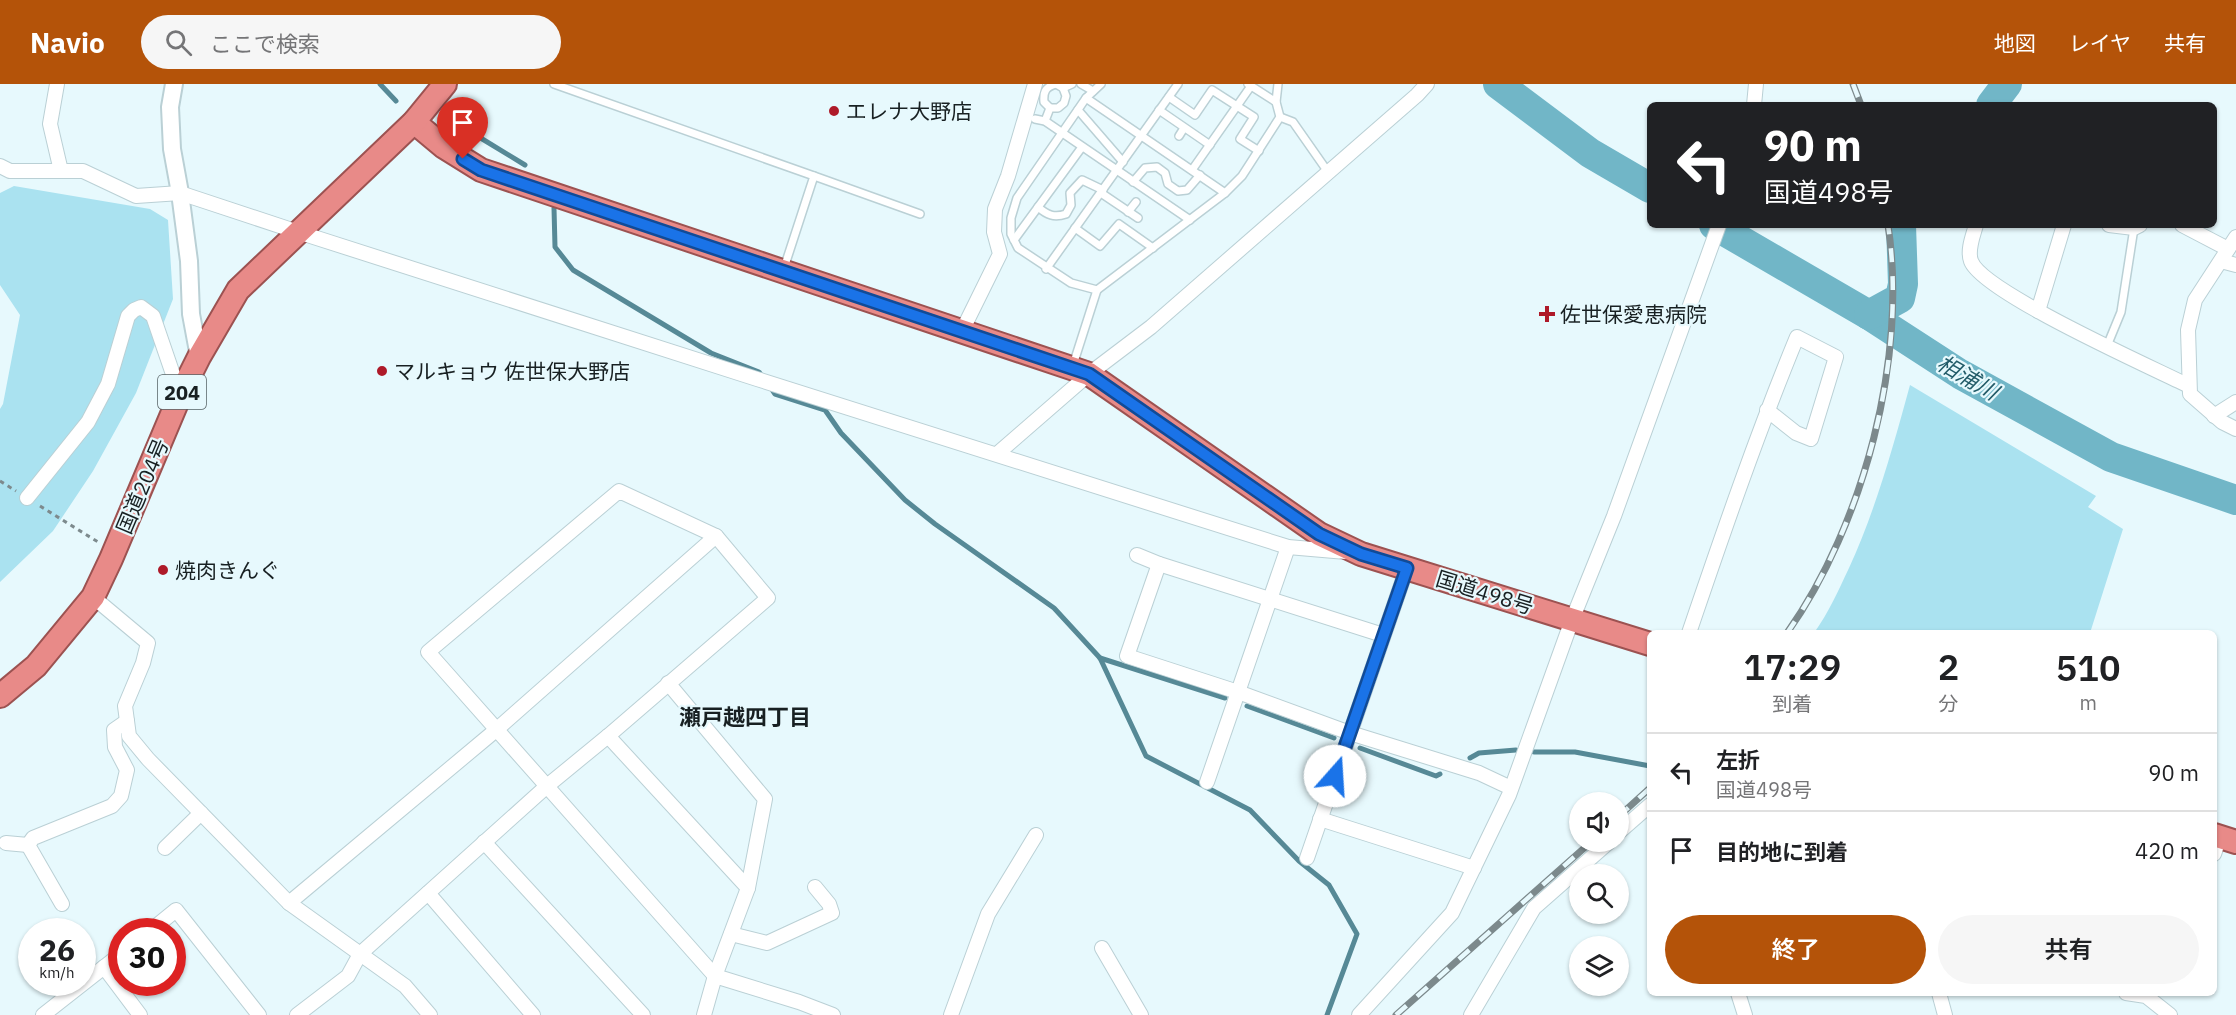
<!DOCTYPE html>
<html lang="ja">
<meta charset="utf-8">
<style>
body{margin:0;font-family:"IBM Plex Sans","Noto Sans JP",sans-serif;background:#f6f6f6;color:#202124;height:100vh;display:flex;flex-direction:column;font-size:22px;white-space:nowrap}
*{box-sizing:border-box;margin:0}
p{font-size:20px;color:#757577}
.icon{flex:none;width:33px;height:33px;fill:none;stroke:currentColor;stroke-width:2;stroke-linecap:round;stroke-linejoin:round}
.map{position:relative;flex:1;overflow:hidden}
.details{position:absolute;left:1647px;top:546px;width:570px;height:366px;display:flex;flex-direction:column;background:#fff;border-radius:9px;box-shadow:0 2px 4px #0004}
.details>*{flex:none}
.guide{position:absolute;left:1647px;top:18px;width:570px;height:126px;border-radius:9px;box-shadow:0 2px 4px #0004;background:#202124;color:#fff;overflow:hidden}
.controls{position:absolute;left:1569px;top:708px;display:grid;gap:12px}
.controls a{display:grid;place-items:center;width:60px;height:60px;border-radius:50%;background:#fff;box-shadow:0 2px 4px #0004;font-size:30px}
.speed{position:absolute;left:18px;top:834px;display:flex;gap:12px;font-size:30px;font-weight:700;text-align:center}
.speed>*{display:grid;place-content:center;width:78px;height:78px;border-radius:50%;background:#fff;box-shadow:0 2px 4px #0004;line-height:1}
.speed small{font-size:15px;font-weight:400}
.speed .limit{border:9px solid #d22;background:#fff;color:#111}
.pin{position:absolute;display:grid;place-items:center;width:51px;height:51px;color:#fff;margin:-62px -26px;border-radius:50% 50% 50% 0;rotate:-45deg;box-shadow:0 0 6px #0007}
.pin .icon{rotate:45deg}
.me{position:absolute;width:66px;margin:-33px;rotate:19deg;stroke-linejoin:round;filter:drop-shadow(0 0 4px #0008)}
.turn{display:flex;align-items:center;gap:21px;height:126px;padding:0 18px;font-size:27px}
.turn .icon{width:78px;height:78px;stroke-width:2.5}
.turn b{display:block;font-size:42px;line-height:51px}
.eta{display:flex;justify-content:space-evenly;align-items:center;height:102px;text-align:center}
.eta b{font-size:36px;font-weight:600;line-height:42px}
.button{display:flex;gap:12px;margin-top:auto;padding:12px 18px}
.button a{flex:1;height:69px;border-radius:36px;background:#b45309;color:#fff;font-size:24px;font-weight:600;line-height:69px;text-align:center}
.button a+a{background:#f6f6f6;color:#202124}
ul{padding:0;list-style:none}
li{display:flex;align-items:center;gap:18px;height:78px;padding:0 18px;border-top:2px solid #e0e0e0}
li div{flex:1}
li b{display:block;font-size:22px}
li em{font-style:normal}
header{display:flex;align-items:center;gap:36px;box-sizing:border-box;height:84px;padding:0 30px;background:#b45309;color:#fff}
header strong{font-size:28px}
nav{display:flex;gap:33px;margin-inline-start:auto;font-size:21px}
.search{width:420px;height:54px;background:#f6f6f6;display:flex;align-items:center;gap:15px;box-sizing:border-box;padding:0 21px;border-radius:33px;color:#757577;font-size:22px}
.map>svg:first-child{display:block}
.green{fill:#aae2f0}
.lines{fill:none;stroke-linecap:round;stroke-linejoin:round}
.stream{stroke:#568996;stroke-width:5}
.river{stroke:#71b6c7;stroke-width:30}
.service-casing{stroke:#bad0d5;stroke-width:10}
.minor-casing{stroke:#bad0d5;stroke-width:16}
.tertiary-casing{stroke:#bad0d5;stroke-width:20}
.trunk-casing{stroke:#9c5251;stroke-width:26}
.path{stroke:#7d8a8d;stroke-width:3;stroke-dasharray:4.5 4.5;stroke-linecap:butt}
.service{stroke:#fff;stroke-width:7}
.minor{stroke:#fff;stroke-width:14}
.tertiary{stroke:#fff;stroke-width:16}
.trunk{stroke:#e88a88;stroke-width:22}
.rail-casing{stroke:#7c898c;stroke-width:7}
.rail{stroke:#e7f9fd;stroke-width:4.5;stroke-dasharray:14;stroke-linecap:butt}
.route-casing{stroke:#114b97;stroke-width:15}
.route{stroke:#1a73e8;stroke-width:10}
.poi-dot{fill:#ae1a29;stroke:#e7f9fd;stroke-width:2}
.labels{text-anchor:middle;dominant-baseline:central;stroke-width:4.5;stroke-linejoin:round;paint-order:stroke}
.shield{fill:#e7f9fd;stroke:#566164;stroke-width:1.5}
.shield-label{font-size:20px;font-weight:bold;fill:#182022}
.poi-label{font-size:21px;fill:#182022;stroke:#e7f9fd;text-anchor:start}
.street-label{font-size:21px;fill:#182022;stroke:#e7f9fd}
.water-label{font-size:22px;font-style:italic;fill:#235c69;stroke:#e7f9fd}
.neighbourhood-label{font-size:22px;font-weight:bold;fill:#182022;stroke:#e7f9fd}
</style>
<header>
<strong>Navio</strong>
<div class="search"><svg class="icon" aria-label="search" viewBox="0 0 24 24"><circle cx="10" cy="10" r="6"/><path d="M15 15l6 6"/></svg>ここで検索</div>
<nav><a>地図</a><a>レイヤ</a><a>共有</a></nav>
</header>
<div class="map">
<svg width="2236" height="931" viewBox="0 0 2236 931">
<rect width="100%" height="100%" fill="#e7f9fd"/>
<g class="green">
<polygon points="14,102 150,125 168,136 173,215 136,309 93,387 53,447 0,498 0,325 3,320 20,231 0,201 0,109"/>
<path d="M1910,301l186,111 -8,11 35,22 -33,104h-276c15,-21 24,-42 35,-65 27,-59 44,-121 61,-183z"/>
</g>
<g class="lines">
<g class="stream">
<polyline points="380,0 396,17"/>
<polyline points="479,53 525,81"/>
<polyline points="554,124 555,163 573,186 711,269 759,288 763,294"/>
<polyline points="771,304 775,310 825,326 841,349 905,416 935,440 1054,524 1100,574 1146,672 1250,726 1299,777 1329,801 1357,850 1327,931"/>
<polyline points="1100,574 1225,614"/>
<polyline points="1247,622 1334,654"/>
<polyline points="1360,664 1436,692 1440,690"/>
<polyline points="1534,668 1575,668 1650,682"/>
<polyline points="1470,674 1479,669 1516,666"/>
</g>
<g class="river">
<polyline points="1498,0 1590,69 1650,104"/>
<polyline points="1991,21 2007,0"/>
<polyline points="1714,141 1869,231 1960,290 2111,373 2236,416"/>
<polyline points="1869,231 1900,214 1903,200 1901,141"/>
</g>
<g class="service-casing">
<g id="service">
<polyline points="554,0 814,92 784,184"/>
<polyline points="1081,0 1093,7"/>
<polyline points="1101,0 1086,14 1017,114 1011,134 1011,150 1018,164 1071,199 1097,206 1225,109 1242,92 1280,33 1276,18 1248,0"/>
<polyline points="1063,4 1072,0"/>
<polyline points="1169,13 1195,31 1212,6 1254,33 1240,55 1259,67"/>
<polyline points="1086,14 1225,109"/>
<polyline points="1276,18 1278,0"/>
<path d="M1050,24l-6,-6c-1,-11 2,-15 12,-18"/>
<polyline points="1078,26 1123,78"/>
<polyline points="1159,26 1210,61"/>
<polyline points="1280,33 1293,38 1328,88"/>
<polyline points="1035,35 1045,37 1190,136"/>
<polyline points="1045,37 1050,24 1058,24 1064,19 1066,12 1063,4 1056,0"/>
<polyline points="1179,52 1184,44"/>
<polyline points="1192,86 1251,2"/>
<polyline points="814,92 920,130"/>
<polyline points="1133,98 1145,84 1157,83 1165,89 1168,100 1178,107 1187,106 1200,91"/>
<polyline points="1101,109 1138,134"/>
<path d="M1038,123c9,8 16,11 28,7l5,-9 -1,-12 12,-13 21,10"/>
<polyline points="1128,128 1136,118"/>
<polyline points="1075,144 1100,162 1119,140 1153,164"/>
<polyline points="1014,156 1082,63"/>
<polyline points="1046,185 1178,0"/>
<polyline points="2107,262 2121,228 2134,144"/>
<polyline points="1073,281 1097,206"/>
</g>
</g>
<g class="minor-casing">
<g id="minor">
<polyline points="57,0 50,40 61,87"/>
<polyline points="1754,21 1756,0"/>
<polyline points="0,82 10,87 83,87 136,112 180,109 298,148 757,295 1288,463 1346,468"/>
<path d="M1976,141c-3,11 -9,25 -5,36 11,31 182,107 218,125"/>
<polyline points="2109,141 2134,144 2140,141"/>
<polyline points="2182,141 2228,165"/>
<polyline points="2236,153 2195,216 2188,246 2190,310 2222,338 2236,345"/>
<polyline points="2221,177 2236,181"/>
<polyline points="2038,227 2064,141"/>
<polyline points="962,247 1000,170 994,148 995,125 1008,92 1035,0"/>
<polyline points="2214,332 2236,318"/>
<polyline points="997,370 1089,290 1151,243 1417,11 1427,0"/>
<polyline points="27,414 88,338 108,300 128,232 134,226 141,223 153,232 177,302 181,309"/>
<polyline points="1137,471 1159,480 1383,551"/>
<polyline points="1159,480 1127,572 1238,608 1350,649 1479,689 1511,704"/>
<polyline points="93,513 148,559 143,579 125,622 129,652 148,675 289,819 405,902 430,931"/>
<path d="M1689,549c34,-100 68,-199 108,-296l39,20 -25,82 -15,-6 -29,-23"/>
<polyline points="668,599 765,715 748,804 715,892 704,931"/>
<polyline points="608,652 748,804"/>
<polyline points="1207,698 1288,463"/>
<polyline points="1320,735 1474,784"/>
<polyline points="1618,749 1650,721"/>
<polyline points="484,758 643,931"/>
<polyline points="6,759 28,761"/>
<polyline points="165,764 201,729"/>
<polyline points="2214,770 2220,753"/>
<polyline points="1307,774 1407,484"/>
<polyline points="428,809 533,931"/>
<polyline points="289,819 496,646 716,452"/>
<polyline points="62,820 28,761 33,754 112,722 121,712 127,686 115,663 114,646 127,637"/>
<polyline points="149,848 176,826 259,931"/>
<polyline points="731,850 767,859 832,829 829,820 815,803"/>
<polyline points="1102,864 1141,931"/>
<polyline points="104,883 140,931"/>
<polyline points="1738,909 1745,931"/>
<polyline points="1939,909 1945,931"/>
<polyline points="2126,909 2146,912 2170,931"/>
<polyline points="43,931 122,869"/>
<polyline points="297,931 348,892 360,870 547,702 608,652 768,514 716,452 619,407 428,568 715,892 799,918 833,931"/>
<polyline points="951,931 988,830 1036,751"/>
<polyline points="1359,931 1452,829 1509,711 1572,536 1614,432 1719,141"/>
<polyline points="1471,931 1534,824 1609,758"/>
</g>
</g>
<g class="tertiary-casing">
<polyline id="tertiary" points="174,0 170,23 172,65 180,109 189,177 191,230 199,273"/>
</g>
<g class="trunk-casing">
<g id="trunk">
<polyline points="414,38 444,63 481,86 1089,290 1319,450 1361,470 1650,560"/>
<polyline points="0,612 36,582 93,513 111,475 181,309 199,273 238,206 414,38 445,0"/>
<polyline points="2214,751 2236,758"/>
</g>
</g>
<g class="path">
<polyline points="0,397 16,407"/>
<polyline points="40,422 98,458"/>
</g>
<use href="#service" class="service"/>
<use href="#minor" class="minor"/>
<use href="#tertiary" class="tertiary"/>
<use href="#trunk" class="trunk"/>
<g class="rail-casing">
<g id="rail">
<polyline points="1853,0 1861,21"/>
<path d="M1787,549c77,-109 121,-276 101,-408"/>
<polyline points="1618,733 1650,704"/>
<polyline points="1396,931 1591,758"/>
</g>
</g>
<use href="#rail" class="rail"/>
</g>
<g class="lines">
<g class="route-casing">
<polyline id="route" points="463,75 481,86 1089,290 1319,450 1361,470 1407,484 1335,692"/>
</g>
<use href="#route" class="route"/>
</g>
<g class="poi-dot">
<circle cx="834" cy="27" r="6"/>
<path d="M1544 221h6v6h6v6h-6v6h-6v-6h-6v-6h6z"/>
<circle cx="382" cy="287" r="6"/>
<circle cx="163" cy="486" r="6"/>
</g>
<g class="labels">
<rect class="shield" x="158" y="291" width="48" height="34" rx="4.5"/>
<g class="shield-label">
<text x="182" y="308">204</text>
</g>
<g class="poi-label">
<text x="846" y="27">エレナ大野店</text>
<text x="1560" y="230">佐世保愛恵病院</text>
<text x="394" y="287">マルキョウ 佐世保大野店</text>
<text x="175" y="486">焼肉きんぐ</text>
</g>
<g class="street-label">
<text transform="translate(142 402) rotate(-67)">国道204号</text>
<text transform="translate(1485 508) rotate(17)">国道498号</text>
</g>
<g class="water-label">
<text transform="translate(1968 293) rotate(30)">相浦川</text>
</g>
<g class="neighbourhood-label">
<text x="745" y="632">瀬戸越四丁目</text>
</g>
</g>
</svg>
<div class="controls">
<a><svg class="icon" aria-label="sound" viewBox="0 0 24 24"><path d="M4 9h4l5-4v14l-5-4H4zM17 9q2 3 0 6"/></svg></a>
<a><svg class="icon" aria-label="search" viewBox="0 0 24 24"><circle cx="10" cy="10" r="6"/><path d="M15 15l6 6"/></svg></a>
<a><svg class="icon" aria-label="layers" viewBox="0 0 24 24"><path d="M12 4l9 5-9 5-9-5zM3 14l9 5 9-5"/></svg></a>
</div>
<div class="speed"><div>26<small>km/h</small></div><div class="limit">30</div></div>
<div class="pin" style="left:463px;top:75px;background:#d93025"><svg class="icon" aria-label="arrive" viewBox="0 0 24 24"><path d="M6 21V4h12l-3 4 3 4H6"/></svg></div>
<svg class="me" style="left:1335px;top:692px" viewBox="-20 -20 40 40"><circle r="19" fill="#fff"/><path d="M0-13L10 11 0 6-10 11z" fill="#1a73e8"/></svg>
<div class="guide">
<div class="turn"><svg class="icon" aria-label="left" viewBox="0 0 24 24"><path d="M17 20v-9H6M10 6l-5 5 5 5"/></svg><div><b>90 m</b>国道498号</div></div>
</div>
<section class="details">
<div class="eta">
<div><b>17:29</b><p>到着</p></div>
<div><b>2</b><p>分</p></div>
<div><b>510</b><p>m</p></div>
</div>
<ul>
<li><svg class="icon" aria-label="left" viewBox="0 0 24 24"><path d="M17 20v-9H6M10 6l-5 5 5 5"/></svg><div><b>左折</b><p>国道498号</p></div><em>90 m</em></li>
<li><svg class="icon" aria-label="arrive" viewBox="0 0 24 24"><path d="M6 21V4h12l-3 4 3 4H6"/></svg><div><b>目的地に到着</b></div><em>420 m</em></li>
</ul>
<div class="button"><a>終了</a><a>共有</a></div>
</section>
</div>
